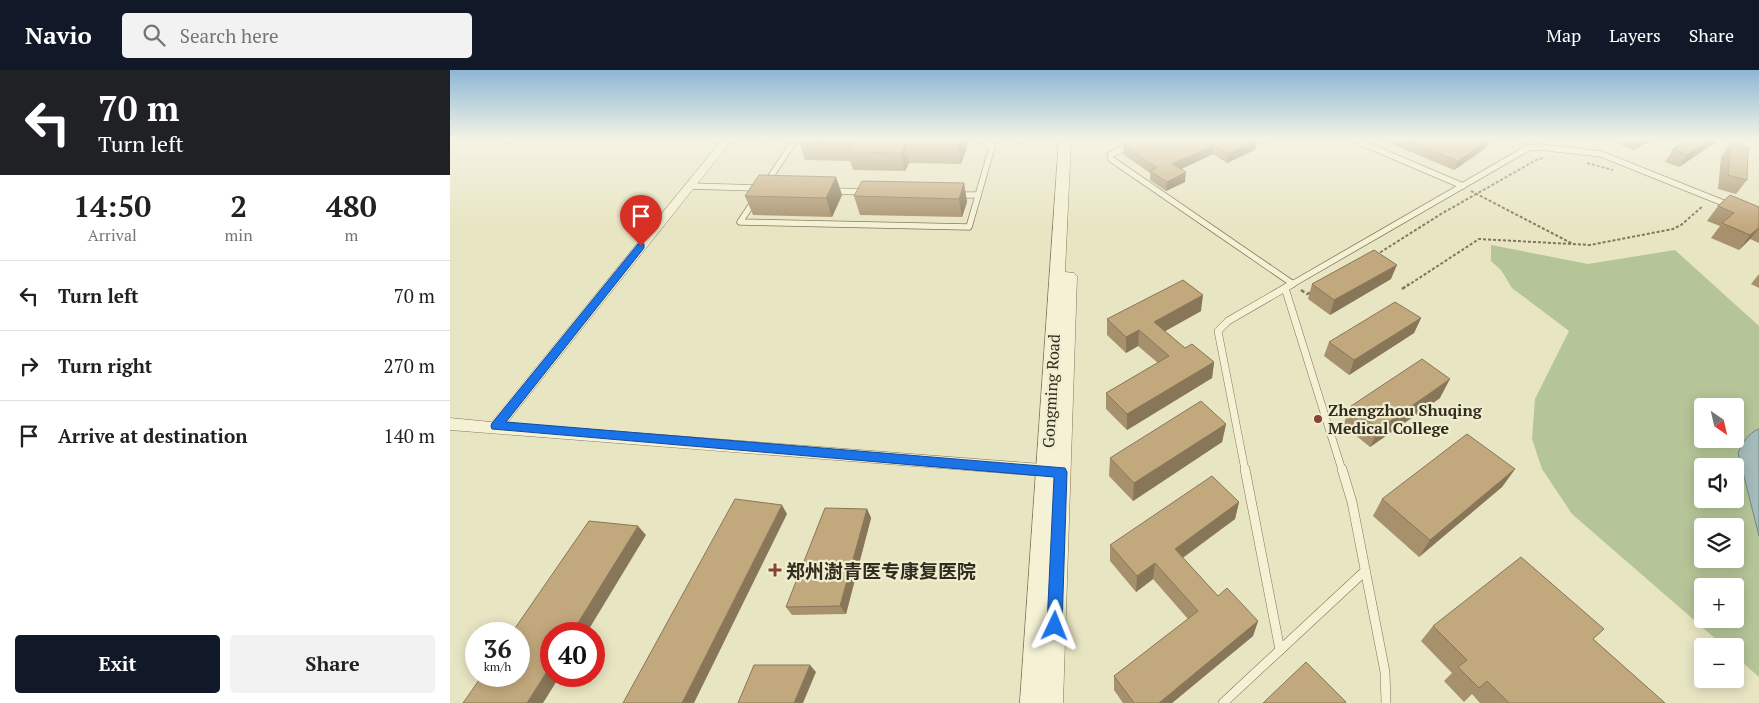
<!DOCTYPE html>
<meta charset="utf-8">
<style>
body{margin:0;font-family:"PT Serif","Noto Sans SC",serif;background:#f2f2f2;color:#202124;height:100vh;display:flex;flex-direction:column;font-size:19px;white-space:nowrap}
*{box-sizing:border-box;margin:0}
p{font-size:16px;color:#757577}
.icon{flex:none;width:28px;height:28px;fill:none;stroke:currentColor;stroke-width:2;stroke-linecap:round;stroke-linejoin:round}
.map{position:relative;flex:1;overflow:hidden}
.side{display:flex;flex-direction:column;background:#fff;width:450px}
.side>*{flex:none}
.top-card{background:#202124;color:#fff;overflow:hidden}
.needle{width:32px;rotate:146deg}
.buttons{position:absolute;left:1244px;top:328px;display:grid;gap:10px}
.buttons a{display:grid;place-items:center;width:50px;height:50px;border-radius:5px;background:#fff;box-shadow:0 2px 12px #0003;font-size:25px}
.speed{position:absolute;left:15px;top:552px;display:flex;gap:10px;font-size:25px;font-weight:700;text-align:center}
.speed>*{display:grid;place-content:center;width:65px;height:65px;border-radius:50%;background:#fff;box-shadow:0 2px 12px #0003;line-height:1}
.speed small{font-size:12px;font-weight:400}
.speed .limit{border:8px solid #d22;background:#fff;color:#111}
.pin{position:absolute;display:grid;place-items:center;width:42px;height:42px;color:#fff;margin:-51px -21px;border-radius:50% 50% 50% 0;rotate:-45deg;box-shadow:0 0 5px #0007}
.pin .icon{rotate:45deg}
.me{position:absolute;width:55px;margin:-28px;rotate:2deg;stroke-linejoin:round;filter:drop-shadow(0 0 4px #0008)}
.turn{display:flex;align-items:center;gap:18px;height:105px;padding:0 15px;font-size:22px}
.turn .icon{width:65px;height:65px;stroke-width:2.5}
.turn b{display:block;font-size:35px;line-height:42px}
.eta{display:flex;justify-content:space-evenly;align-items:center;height:85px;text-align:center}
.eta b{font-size:30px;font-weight:600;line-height:35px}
.primary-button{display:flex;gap:10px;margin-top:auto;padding:10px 15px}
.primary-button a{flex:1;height:58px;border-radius:5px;background:#111827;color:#fff;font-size:20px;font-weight:600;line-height:58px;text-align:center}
.primary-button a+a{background:#f2f2f2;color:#202124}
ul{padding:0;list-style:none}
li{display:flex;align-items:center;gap:15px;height:70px;padding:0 15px;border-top:1px solid #e0e0e0}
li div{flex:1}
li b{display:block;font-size:19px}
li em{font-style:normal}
header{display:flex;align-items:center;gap:30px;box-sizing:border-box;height:70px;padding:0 25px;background:#111827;color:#fff}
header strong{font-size:24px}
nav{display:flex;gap:28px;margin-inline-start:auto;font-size:18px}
.search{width:350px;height:45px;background:#f2f2f2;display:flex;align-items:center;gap:12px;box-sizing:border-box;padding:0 18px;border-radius:5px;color:#757577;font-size:19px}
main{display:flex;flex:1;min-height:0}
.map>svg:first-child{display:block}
.green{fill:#b6c598;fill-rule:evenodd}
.water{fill:#a4bbb9;stroke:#6d8887}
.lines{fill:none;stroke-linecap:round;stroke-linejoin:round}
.service-far2-casing{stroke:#80765c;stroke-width:7}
.service-far1-casing{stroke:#80765c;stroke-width:8}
.service-casing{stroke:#80765c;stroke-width:10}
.minor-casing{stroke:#80765c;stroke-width:1}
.tertiary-casing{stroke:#80765c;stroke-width:1}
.path-far1{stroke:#80765c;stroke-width:2;stroke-dasharray:3 2;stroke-linecap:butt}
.path{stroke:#80765c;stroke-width:2.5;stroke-dasharray:4 2.5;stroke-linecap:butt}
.service-far2{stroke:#f4f1d5;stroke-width:5.5}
.service-far1{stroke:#f4f1d5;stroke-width:7}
.service{stroke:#f4f1d5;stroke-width:9}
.minor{fill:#f4f1d5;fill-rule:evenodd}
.tertiary{fill:#f4f1d5;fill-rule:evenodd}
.wall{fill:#a7906c}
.shaded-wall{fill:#887658}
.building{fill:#c2a87d;stroke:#887658}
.route{fill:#1a73e8;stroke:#114b97}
.poi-dot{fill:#843;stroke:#f0eed1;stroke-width:2}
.labels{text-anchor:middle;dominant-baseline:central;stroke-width:4.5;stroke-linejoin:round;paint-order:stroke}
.street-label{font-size:16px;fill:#322c1e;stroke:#f0eed1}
.poi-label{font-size:16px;font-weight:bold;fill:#322c1e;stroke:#f0eed1;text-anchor:start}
.near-poi-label{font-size:19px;font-weight:bold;fill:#322c1e;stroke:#f0eed1;text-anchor:start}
</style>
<header>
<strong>Navio</strong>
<div class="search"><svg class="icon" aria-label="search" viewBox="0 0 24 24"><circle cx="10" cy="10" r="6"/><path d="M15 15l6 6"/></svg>Search here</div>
<nav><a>Map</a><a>Layers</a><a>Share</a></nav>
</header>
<main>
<section class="side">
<div class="top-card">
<div class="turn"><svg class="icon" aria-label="left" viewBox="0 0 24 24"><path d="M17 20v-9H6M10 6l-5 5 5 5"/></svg><div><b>70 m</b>Turn left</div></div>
</div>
<div class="eta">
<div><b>14:50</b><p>Arrival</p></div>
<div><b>2</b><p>min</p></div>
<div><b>480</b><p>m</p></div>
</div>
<ul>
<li><svg class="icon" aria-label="left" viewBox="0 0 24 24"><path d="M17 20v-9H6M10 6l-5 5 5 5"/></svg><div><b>Turn left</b></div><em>70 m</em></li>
<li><svg class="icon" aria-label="right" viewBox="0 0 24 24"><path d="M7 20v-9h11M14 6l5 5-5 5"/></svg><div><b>Turn right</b></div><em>270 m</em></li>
<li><svg class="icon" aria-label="arrive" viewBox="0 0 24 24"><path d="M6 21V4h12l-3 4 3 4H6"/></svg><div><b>Arrive at destination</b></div><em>140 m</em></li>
</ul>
<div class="primary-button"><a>Exit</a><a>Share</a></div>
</section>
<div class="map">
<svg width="1309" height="633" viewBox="0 0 1309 633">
<rect width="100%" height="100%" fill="#e8e5c3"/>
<path class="green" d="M1041,175l97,19 87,-14 84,76v351l-24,-21v-10h-11l-152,-132 -30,-45 -10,-30 3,-40 34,-68 -57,-43 -11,-18 -10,-9zM1252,336h33v33h-33zM1252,396h33v33h-33zM1252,456h33v33h-33zM1252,516h33v33h-33z"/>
<path class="water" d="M1309,359v107l-21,-83c5,-11 10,-20 21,-24z"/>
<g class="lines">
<g class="service-far2-casing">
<g id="service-far2">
<polyline points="692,70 660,85 661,89 843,214"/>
<polyline points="905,70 1013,116"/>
<polyline points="317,112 345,70"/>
<polyline points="239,116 308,118"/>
<polyline points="381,121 416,122"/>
<polyline points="506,125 528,125"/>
<polyline points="304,131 290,152 519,157 542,77 533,70"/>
<polyline points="839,216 1078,78 1090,77 1151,84 1281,136"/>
</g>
</g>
<g class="service-far1-casing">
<g id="service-far1">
<polyline points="835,218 892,400"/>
<polyline points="795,400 768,261 778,251 842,214"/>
</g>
</g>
<g class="service-casing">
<g id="service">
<polyline points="795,399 830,580"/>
<polyline points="892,399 902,432 935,602 936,633"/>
<polyline points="773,633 915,501"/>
</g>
</g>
<g class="minor-casing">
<polygon id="minor" points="272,70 282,70 57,353 605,395 610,397 613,401 610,405 605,407 0,360 0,348 41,352"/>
</g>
<g class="tertiary-casing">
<polygon id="tertiary" points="609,70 621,70 615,202 624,203 627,206 613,633 570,633"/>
</g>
<g class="path-far1">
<polyline points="1137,93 1163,100"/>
<polyline points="1021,121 1123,174"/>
<polyline points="926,185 991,144 1088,89 1094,88"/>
<polyline points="957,216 1029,169 1140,175 1223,159 1231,155 1253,136"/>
</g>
<g class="path">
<polyline points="952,219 959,214"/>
<polyline points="851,220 857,224 861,222"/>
</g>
<use href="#service-far2" class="service-far2"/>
<use href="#service-far1" class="service-far1"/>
<use href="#service" class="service"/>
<use href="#minor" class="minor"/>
<use href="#tertiary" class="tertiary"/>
</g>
<g class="wall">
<polygon points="516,70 517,77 511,94 459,93 455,101 403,100 400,91 355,90 349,72"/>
<polygon points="807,70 805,80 777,93 763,84 731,99 735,112 716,121 700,110 700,103 673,84 674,75"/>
<polygon points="932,70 1039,70 1036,78 1004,100"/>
<polygon points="1171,70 1201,70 1184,80 1168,74"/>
<polygon points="1269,70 1229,97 1215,92 1223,79"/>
<polygon points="1281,73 1297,110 1286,124 1268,119 1271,87"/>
<polygon points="386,107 392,125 382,147 303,145 295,126"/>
<polygon points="514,113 517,132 512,147 410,145 404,126"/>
<polygon points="1268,136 1309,137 1309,173 1300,169 1289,180 1261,168 1270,156 1257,151"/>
<polygon points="1309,204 1309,218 1301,214"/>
<polygon points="941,209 880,245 858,229 862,214"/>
<polygon points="751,241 715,261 735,278 764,292 762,308 677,360 656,339 656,323 708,293 688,276 676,283 657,265 657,249"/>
<polygon points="971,248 964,263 899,305 874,286 879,272"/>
<polygon points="990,328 920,377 893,355 901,336"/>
<polygon points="776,354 772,372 683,431 659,406 660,388"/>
<polygon points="1065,399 1052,417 969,487 923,446 932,429"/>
<polygon points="789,432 785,449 733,488 768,526 808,551 803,566 722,633 673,633 664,620 664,606 738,549 703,509 686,522 660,491 660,475"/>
<polygon points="417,439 421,448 396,544 342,545 336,537"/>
<polygon points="983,556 1143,569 1215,633 1030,633 1022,624 1014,632 994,611 1002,603 971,571"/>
</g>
<g class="shaded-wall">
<polygon points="510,70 516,70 517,77 511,94 508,76"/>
<polygon points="807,70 805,80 777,93 778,84"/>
<polygon points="1038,70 1039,70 1036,78 1004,100 1008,91"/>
<polygon points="1191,70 1201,70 1184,80"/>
<polygon points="1260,70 1269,70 1229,97 1237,85"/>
<polygon points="455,75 459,93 455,101 451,83"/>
<polygon points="764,75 763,84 721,104 722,94"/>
<polygon points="736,102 735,112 716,121 717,112"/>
<polygon points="386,107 392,125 382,147 376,128"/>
<polygon points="514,113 517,132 512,147 509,129"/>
<polygon points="1309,158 1300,169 1289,180 1300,165"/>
<polygon points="947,195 941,209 880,245 884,230"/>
<polygon points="753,225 751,241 703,268 704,252"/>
<polygon points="971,248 964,263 899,305 904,290"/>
<polygon points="689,260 688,276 676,283 676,267"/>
<polygon points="764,292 762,308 677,360 677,344"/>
<polygon points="1000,309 990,328 920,377 929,359"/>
<polygon points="776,354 772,372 683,431 684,413"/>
<polygon points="1065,399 1052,417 969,487 980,470"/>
<polygon points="789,432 785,449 722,495 725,479"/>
<polygon points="332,435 337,444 244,633 232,633"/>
<polygon points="417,439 421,448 396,544 390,536"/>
<polygon points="188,456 196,465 136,564 121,564"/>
<polygon points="705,493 703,509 686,522 687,506"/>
<polygon points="808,551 803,566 722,633 709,633"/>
<polygon points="101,595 101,606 110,606 93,633 77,633"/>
<polygon points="360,595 366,602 353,633 344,633"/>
</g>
<g class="building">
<polygon points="350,70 510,70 508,76 455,75 451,83 398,82 402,73 349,72"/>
<polygon points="685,70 807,70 778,84 764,75 722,94 736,102 717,112 700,101 707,98 674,75"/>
<polygon points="957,70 1038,70 1008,91"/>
<polygon points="1237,70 1260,70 1237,85 1223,79"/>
<polygon points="1281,73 1298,77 1297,110 1278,105"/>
<polygon points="309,105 386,107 376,128 295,126"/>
<polygon points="412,111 514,113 509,129 404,126"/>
<polygon points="1280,125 1309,137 1309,158 1300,165 1272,153 1284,143 1268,136"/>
<polygon points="924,180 947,195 884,230 862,214"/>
<polygon points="733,210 753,225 704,252 735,278 742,274 764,292 677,344 656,323 719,286 689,260 676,267 657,249"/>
<polygon points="945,232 971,248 904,290 879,272"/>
<polygon points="972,289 1000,309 929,359 901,336"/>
<polygon points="751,331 776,354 684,413 660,388"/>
<polygon points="1017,364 1065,399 980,470 932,429"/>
<polygon points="762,406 789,432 725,479 768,526 777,518 808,551 709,633 684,633 664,606 748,541 705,493 687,506 660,475"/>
<polygon points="285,429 332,435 232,633 173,633"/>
<polygon points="375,438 417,439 390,536 336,537"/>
<polygon points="139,451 188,456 121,564 101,564 101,595 77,633 13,633 32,606 69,606 69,564 61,564"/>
<polygon points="1071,487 1154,559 1143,569 1215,633 1059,633 1037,611 1029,618 1008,597 1017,590 983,556"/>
<polygon points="856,592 896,632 895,633 813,633"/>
<polygon points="304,595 360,595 344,633 288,633"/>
</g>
<linearGradient id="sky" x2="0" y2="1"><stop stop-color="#8db7d5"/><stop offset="0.44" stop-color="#f5f3e4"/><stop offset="1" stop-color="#f5f3e4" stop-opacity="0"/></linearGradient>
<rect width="1309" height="158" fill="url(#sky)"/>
<polygon class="route" points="191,173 194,174 194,178 56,352 615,398 617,402 612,556 610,561 605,563 600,561 597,556 604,407 42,359 41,356 42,353 188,174"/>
<g class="poi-dot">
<circle cx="868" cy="349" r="5"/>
<path d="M322.5 492.5h5v5h5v5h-5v5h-5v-5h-5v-5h5z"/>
</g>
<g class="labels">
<g class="street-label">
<text transform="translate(601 321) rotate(-87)">Gongming Road</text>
</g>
<g class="poi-label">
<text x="878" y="340">Zhengzhou Shuqing<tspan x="878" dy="18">Medical College</tspan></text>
</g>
<g class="near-poi-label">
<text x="336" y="500">郑州澍青医专康复医院</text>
</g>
</g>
</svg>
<div class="buttons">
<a><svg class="needle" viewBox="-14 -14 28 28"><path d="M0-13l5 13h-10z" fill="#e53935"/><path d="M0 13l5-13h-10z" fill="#757577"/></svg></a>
<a><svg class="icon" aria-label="sound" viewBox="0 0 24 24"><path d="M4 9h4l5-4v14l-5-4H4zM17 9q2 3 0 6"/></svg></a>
<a><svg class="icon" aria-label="layers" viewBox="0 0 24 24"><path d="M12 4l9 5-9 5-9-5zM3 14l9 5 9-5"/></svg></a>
<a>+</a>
<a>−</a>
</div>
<div class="speed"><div>36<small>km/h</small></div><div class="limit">40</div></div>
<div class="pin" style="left:191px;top:176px;background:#d93025"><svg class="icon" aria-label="arrive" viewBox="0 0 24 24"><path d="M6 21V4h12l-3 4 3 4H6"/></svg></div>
<svg class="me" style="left:605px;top:556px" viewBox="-20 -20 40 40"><path d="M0-17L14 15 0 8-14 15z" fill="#1a73e8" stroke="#fff" stroke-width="4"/></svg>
</div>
</main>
